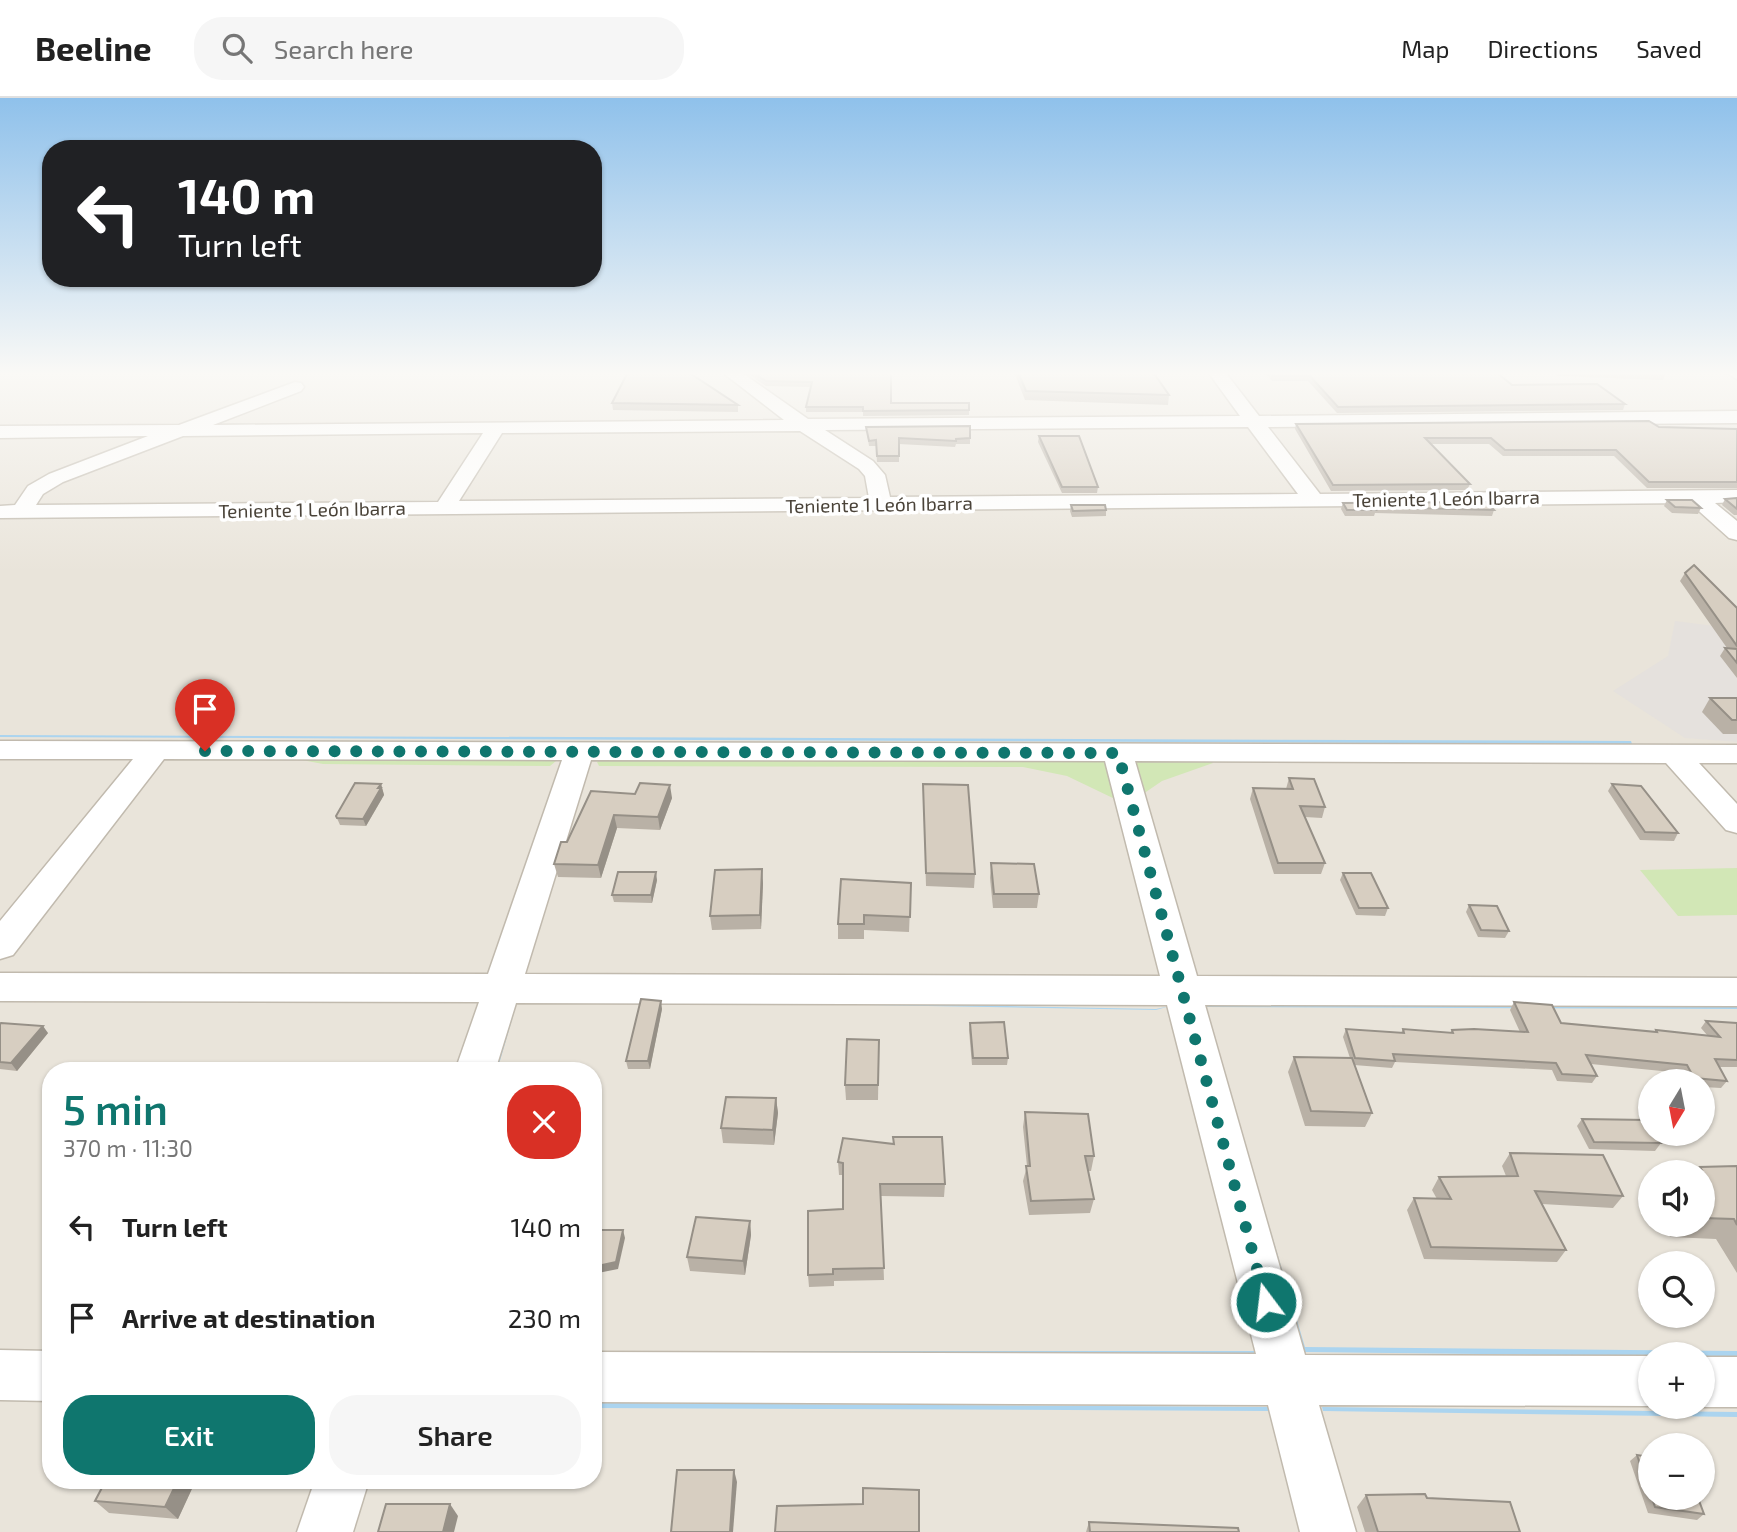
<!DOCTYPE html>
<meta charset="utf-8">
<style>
body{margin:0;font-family:"Exo 2",sans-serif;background:#f6f6f6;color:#222;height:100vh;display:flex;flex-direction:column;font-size:26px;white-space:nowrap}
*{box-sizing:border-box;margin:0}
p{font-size:23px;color:#767676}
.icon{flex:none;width:38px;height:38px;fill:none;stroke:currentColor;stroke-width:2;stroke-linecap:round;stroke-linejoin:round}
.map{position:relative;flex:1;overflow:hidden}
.side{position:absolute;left:42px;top:964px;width:560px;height:427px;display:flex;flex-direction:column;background:#fff;border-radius:28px;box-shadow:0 2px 5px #0004}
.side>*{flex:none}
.guide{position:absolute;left:42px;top:42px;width:560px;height:147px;border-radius:28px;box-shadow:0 2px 5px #0004;background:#202124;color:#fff;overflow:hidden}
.needle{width:46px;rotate:190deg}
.controls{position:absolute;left:1638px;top:971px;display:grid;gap:14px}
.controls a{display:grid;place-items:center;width:77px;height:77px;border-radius:50%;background:#fff;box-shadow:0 2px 5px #0004;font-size:35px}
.pin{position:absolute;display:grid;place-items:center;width:60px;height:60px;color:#fff;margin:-72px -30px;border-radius:50% 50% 50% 0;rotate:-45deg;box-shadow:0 0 7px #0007}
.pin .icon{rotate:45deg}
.me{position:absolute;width:77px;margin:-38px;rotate:345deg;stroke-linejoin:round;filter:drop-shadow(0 0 5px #0008)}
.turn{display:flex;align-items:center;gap:24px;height:147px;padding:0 21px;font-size:32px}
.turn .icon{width:91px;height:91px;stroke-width:2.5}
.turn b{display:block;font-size:49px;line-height:60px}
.round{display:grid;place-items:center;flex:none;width:74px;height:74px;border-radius:28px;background:#f6f6f6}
.head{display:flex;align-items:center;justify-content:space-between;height:119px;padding:0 21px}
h1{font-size:42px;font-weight:600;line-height:52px;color:#0f766e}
.cta{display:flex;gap:14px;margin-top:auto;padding:14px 21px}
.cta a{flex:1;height:80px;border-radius:28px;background:#0f766e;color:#fff;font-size:28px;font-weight:600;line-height:80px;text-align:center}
.cta a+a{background:#f6f6f6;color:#222}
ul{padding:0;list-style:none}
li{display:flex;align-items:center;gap:21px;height:91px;padding:0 21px}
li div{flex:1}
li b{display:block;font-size:26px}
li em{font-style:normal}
header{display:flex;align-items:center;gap:42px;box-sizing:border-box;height:98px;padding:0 35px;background:#fff;border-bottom:2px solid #e0e0e0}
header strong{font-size:33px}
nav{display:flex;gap:38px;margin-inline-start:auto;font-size:24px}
.search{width:490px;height:63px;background:#f6f6f6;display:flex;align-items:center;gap:18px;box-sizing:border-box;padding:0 24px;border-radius:28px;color:#767676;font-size:26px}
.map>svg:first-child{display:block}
.residential{fill:#e9e4da;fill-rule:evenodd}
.industrial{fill:#e5e1dd}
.green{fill:#d2e7b6}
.water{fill:#abd4ef}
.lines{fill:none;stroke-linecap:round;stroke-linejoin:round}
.street-casing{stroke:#c1baae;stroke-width:3}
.street{fill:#fff;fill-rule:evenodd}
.wall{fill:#b9b1a6}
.shaded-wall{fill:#969087}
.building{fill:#d7cec1;stroke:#969087;stroke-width:2}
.route{stroke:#0f766e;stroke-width:12;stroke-dasharray:0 21.6}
.labels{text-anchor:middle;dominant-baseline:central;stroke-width:7;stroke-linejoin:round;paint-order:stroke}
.far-street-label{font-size:19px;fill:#4a4339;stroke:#fff}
</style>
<header>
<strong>Beeline</strong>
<div class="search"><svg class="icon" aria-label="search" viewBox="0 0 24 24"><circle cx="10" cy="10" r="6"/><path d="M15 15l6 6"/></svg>Search here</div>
<nav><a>Map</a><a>Directions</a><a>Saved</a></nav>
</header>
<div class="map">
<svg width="1737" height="1434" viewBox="0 0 1737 1434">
<rect width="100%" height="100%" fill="#f5f2ec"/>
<path class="residential" d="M0,274h1737v1160h-1737zM51,973h542v409h-542zM1650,984h53v52h-53zM1650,1074h53v53h-53zM1650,1166h53v52h-53zM1650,1256h53v53h-53zM1650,1348h53v52h-53z"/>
<polygon class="industrial" points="1675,523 1737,531 1737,644 1685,640 1613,593 1668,558"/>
<g class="green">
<polygon points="304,660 554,662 556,663 550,668 323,666 302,662"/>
<polygon points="601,661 1211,663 1213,665 1162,683 1143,696 1117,702 1067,678 1023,669 599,668 597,664"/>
<polygon points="1737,770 1737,817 1678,818 1640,772"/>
</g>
<g class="water">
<polygon points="0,637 1631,643 1632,646 0,639"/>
<polygon points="515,898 1156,911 1170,908 1156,912 518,901 497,973 493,973"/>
<polygon points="1204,906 1737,909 1737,911 1205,909"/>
<polygon points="1206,915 1305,1249 1737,1253 1737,1259 1703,1259 1703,1256 1650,1258 1301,1254"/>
<polygon points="593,1253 1256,1253 1256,1256 593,1257"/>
<polygon points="593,1305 1278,1309 1279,1313 593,1310"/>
<polygon points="1322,1309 1737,1314 1737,1319 1323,1313"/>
</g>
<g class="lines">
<g class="street-casing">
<g id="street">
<path d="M722,274h19l67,47 432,-3 -32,-44h17l34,44 478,-5v12l-469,4 52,67 417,-4v12l-22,1 22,18v19l-8,-2 -39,-35 -1690,15v-12l15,-1 13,-19 21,-12 99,-38 -148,2v-12l179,-1 116,-43 6,1 3,4 -3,4 -88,34 571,-5zM1248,329l50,67 -408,3 -5,-22 -12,-14 -48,-31zM800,333l59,38 6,7 4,22 -410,3 43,-68zM483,335l-45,69 -402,3 7,-11 20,-12 120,-46z"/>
<polygon points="1725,274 1737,274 1737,281"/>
<path d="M0,643l1737,4v18h-38l38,41v29l-11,-3 -60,-67 -531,-2 62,215 540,2v28l-532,-1 100,350 345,1v50l-331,-1 37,127h-56l-32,-127 -675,-3v-50l663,2 -89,-349 -651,-2 -21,68h-40l24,-69 -479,-1v-28l488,1 74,-214 -398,-1 -151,196 -13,4v-38l133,-162h-133zM591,662l514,1 55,215 -635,-2z"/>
<polygon points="0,1252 51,1253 51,1303 0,1302"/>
<rect x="1703" y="1259" width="34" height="50"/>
<polygon points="315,1382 369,1382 353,1434 297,1434"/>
</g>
</g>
<use href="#street" class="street"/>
</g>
<g class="wall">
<polygon points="748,274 891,274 891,305 969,305 969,317 863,318 863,314 806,314 806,309 811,289 766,288 748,276"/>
<polygon points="1014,274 1156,274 1153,275 1169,297 1168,307 1025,302"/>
<polygon points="1245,274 1496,274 1512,287 1625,306 1623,312 1337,315 1308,283 1272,283 1265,275 1246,275"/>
<polygon points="1553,274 1666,274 1663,282 1557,278"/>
<polygon points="612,305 738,307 738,314 613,312"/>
<polygon points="1296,326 1737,331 1737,390 1647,390 1614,358 1503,358 1489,346 1431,346 1470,386 1467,392 1331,393 1295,331"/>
<polygon points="866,329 970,340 970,346 956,346 955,349 899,346 899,364 877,364 876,348 869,348"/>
<polygon points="1039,338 1098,389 1097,395 1062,395 1038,344"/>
<polygon points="1737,400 1737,417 1734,417 1722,407 1725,401"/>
<polygon points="1667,402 1701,410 1698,416 1672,415 1664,408"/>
<polygon points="1343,405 1494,412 1492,418 1375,415 1374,418 1345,418 1341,411"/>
<polygon points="1071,407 1106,412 1106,418 1072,419 1070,413"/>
<polygon points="1685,475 1737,510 1737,580 1720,558 1725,550 1727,550 1680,483"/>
<polygon points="1710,600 1737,600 1737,636 1723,636 1702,614"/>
<polygon points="1289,680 1325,709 1322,720 1305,719 1325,765 1321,776 1274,776 1250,701 1253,690 1286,691"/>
<polygon points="381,686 384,697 366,728 340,727 336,718"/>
<polygon points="923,686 975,776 974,790 926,788"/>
<polygon points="1612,686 1678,735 1674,743 1640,742 1608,693"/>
<polygon points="591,693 672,700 660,732 617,730 601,780 558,779 554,766 567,744"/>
<polygon points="991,765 1039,796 1037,810 993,810 990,780"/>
<polygon points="1343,775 1388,810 1385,818 1356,817 1340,782"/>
<polygon points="657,782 652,805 614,804 612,797"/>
<polygon points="763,785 761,831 712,832 710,818"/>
<polygon points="911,785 909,834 864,832 864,841 838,841 838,826"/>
<polygon points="1469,807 1509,833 1505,840 1478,839 1466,814"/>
<polygon points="1514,904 1561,925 1654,934 1656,932 1707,937 1701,930 1706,923 1737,925 1737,969 1719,969 1727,983 1721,990 1703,989 1703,984 1687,984 1682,975 1591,966 1597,978 1592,985 1557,983 1552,972 1395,964 1392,970 1354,967 1372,1015 1365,1029 1305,1028 1288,974 1294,959 1350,960 1343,939 1346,931 1401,935 1403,931 1450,935 1452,932 1520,934 1510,912"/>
<polygon points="662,911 650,971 628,971 626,963"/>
<polygon points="970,925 1008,960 1007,967 972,967 969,932"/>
<polygon points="0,926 48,935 17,973 0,971"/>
<polygon points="879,942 878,1002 846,1002 845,987"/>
<polygon points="776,1000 778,1015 774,1047 723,1045 721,1030"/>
<polygon points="1025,1014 1094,1058 1091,1073 1088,1073 1094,1101 1090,1115 1029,1117 1023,1083 1027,1068 1023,1029"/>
<polygon points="1582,1021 1661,1045 1655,1053 1589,1051 1577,1028"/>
<polygon points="1510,1055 1623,1098 1613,1110 1542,1106 1566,1152 1557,1164 1424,1161 1407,1112 1414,1100 1437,1101 1432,1092 1439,1079 1506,1078 1502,1068"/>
<polygon points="838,1064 945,1086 944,1099 881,1098 884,1182 834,1183 834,1188 809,1189 808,1177 843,1111 843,1077 839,1077"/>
<polygon points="1737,1068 1737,1175 1716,1141 1670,1139 1664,1127 1703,1127 1703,1074 1695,1074 1700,1069"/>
<polygon points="750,1123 751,1137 745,1177 690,1173 687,1159"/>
<polygon points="1637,1357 1650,1359 1650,1400 1698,1400 1704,1416 1697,1422 1648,1415 1630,1363"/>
<polygon points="196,1382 178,1421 109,1415 95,1403"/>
<polygon points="1366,1397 1427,1400 1520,1434 1365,1434 1357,1409"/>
<polygon points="1089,1424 1239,1434 1086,1434"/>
</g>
<g class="shaded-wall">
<polygon points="381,686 384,697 366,728 363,721"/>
<polygon points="670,687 672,700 660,732 658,719"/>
<polygon points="614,717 617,730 601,780 598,767"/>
<polygon points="762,771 763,785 761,831 760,817"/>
<polygon points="656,774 657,782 652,805 651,797"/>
<polygon points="661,903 662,911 650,971 648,963"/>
<polygon points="43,928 48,935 17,973 11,965"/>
<polygon points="776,1000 778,1015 774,1047 773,1032"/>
<polygon points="750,1123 751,1137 745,1177 743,1163"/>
<polygon points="623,1132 625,1140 618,1171 593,1176 593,1169"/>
<polygon points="734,1372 737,1384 733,1434 730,1434"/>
<polygon points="178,1382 196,1382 178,1421 165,1409"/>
<polygon points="450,1406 458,1418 454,1434 443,1434"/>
</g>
<g class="building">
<polygon points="628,274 688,274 738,307 612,305"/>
<polygon points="752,274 891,274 891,305 969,305 969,312 863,313 863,309 806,309 812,284 766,283"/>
<polygon points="1018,274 1153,274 1169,297 1026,293"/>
<polygon points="1270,274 1496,274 1512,287 1597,286 1625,306 1338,309 1310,278 1273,278"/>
<polygon points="1649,323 1659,329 1737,331 1737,384 1649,384 1616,352 1505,352 1491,340 1425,340 1470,386 1333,387 1296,326"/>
<polygon points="970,328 970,340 956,341 956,343 899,340 899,358 877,358 876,342 869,343 866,329"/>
<polygon points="1039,338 1079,338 1098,389 1062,389"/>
<polygon points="1737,400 1737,411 1725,401"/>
<polygon points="1667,402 1692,402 1701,410 1675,409"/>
<polygon points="1486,404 1494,412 1374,409 1376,412 1347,412 1343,405"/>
<polygon points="1071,407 1105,407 1106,412 1073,413"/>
<polygon points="1694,467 1737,510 1737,548 1685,475"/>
<polygon points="1725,550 1737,551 1737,565"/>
<polygon points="1710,600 1737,600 1737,622 1732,622"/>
<polygon points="1289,680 1314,681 1325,709 1300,708 1325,765 1278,765 1253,690 1293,691"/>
<polygon points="355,685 381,686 378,690 381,690 363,721 337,720 336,718"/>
<polygon points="640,685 670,687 658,719 614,717 598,767 554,766 561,744 567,744 591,693 635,696"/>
<polygon points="923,686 968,687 975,776 926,775"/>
<polygon points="1612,686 1641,688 1678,735 1645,734"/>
<polygon points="991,765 1034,766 1039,796 994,796"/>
<polygon points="762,771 760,817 710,818 715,772"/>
<polygon points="618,774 656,774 651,797 612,797"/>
<polygon points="1343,775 1371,775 1388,810 1359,810"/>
<polygon points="841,781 911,785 910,819 864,817 864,826 838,826"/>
<polygon points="1469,807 1497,808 1509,833 1481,832"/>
<polygon points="641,901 661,903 648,963 626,963"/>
<polygon points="1514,904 1552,907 1561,925 1657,934 1656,932 1720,939 1706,923 1737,925 1737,962 1715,961 1727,983 1694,980 1687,967 1586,957 1597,978 1562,976 1556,965 1393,956 1395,963 1355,960 1346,931 1404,935 1403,931 1453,935 1452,932 1474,931 1528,934"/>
<polygon points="1004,924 1008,960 973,960 970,925"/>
<polygon points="1,925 43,928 11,965 0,964 0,926"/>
<polygon points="847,941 879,942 878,987 845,987"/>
<polygon points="1294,959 1352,960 1372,1015 1311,1013"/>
<polygon points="726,999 776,1000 773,1032 721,1030"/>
<polygon points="1025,1014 1088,1016 1094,1058 1085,1058 1094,1101 1031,1103 1026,1068 1030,1068"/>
<polygon points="1582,1021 1647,1022 1650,1027 1650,1036 1655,1036 1661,1045 1594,1044"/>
<polygon points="893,1039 942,1039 945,1086 880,1086 884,1170 833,1171 833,1176 808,1177 808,1113 843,1111 843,1065 838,1064 843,1040 894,1046"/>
<polygon points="1510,1055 1603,1057 1623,1098 1535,1093 1566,1152 1431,1149 1414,1100 1451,1101 1439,1079 1518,1078"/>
<polygon points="1737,1068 1737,1127 1734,1121 1703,1120 1703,1084 1709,1084 1700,1069"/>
<polygon points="696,1119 750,1123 743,1163 687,1159"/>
<polygon points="602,1132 623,1132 616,1164 593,1169 593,1134"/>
<polygon points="1637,1357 1650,1359 1650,1395"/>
<polygon points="677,1372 734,1372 730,1434 671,1434"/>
<polygon points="106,1382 178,1382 165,1409 95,1403"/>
<polygon points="863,1390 919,1392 919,1434 775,1434 777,1408 863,1406"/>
<polygon points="1425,1396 1427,1400 1510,1404 1520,1434 1378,1434 1366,1397"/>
<polygon points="1652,1400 1698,1400 1704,1416 1655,1409"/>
<polygon points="386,1406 450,1406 443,1434 378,1434"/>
<polygon points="1089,1424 1238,1430 1239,1434 1090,1434"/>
</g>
<linearGradient id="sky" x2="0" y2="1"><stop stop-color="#8fc1eb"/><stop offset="0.58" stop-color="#faf9f6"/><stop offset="1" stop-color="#faf9f6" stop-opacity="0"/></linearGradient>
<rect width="1737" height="475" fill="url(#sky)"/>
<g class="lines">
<polyline class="route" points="205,653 1118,655 1266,1204"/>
</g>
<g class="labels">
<g class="far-street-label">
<text transform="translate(1446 400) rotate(-1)">Teniente 1 León Ibarra</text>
<text transform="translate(879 406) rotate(-1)">Teniente 1 León Ibarra</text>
<text transform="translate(312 411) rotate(-1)">Teniente 1 León Ibarra</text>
</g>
</g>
</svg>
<div class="controls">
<a><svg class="needle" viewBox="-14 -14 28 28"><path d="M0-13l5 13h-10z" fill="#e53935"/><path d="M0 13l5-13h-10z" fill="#767676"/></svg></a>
<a><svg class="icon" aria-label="sound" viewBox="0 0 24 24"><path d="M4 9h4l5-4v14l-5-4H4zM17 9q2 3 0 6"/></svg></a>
<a><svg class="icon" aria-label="search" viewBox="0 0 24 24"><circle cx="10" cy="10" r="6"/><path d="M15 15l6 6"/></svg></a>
<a>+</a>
<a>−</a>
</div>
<div class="pin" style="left:205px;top:653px;background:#d93025"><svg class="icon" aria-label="arrive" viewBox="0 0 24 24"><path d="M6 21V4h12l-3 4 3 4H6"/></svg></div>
<svg class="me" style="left:1266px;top:1204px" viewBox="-20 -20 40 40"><circle r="17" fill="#0f766e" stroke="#fff" stroke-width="3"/><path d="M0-11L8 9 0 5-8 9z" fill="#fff"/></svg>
<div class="guide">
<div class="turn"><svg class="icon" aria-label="left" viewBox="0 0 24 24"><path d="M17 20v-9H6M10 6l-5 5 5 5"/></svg><div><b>140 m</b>Turn left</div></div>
</div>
<section class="side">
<div class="head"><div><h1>5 min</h1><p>370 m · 11:30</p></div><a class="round" style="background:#d93025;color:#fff"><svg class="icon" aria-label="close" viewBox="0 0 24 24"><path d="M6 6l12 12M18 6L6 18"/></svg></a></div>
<ul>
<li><svg class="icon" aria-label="left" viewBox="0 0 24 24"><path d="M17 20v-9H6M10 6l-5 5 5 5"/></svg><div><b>Turn left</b></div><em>140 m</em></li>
<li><svg class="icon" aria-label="arrive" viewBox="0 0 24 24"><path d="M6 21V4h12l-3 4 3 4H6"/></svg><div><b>Arrive at destination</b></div><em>230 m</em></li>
</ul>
<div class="cta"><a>Exit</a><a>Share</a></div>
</section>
</div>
